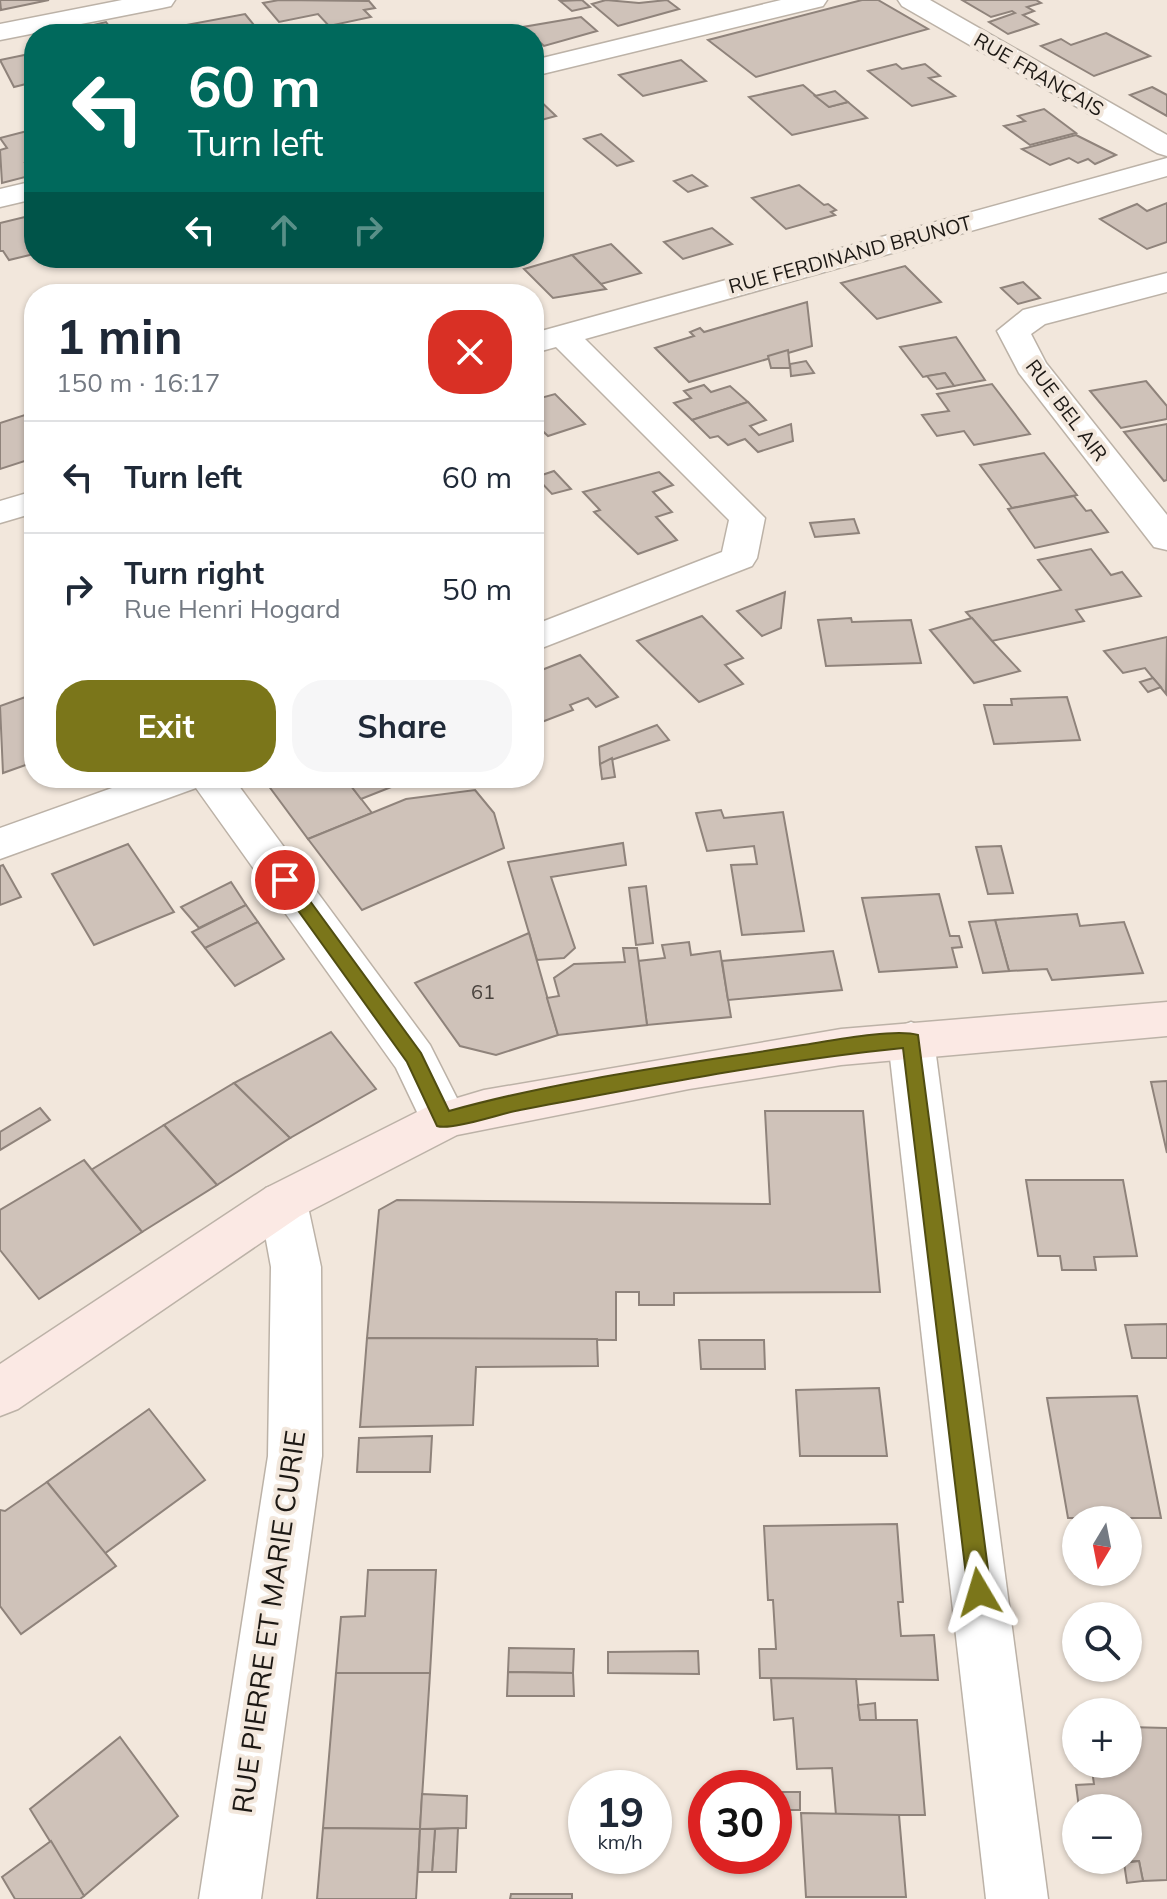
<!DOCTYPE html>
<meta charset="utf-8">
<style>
body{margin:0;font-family:Mulish,sans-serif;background:#f6f6f7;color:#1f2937;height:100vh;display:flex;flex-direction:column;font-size:30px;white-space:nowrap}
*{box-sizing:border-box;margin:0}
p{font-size:26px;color:#747a83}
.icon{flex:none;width:44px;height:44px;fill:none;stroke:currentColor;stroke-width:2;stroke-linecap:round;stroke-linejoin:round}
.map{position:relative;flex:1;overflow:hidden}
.side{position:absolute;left:24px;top:284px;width:520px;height:504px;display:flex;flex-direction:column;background:#fff;border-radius:32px;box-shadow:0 2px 6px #0004}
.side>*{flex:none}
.banner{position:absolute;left:24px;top:24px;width:520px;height:244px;border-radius:32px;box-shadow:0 2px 6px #0004;background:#00695c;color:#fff;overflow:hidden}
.needle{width:52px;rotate:190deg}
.buttons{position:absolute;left:1062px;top:1506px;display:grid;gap:16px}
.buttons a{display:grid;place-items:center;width:80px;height:80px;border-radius:50%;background:#fff;box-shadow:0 2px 6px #0004;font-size:40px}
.speed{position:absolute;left:568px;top:1770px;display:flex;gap:16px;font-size:40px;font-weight:700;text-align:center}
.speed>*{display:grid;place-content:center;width:104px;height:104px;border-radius:50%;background:#fff;box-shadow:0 2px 6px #0004;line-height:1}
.speed small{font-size:20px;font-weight:400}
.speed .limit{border:12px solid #d22;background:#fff;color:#111}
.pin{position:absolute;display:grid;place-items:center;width:68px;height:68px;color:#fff;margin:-34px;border:4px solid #fff;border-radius:50%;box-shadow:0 2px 8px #0007}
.me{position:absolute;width:88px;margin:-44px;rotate:353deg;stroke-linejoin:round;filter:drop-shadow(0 0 6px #0008)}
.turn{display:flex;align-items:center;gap:28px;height:168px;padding:0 32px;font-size:36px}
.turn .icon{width:104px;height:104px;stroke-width:2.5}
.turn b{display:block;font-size:56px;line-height:68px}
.lanes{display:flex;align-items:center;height:76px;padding:0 32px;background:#0003;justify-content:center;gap:40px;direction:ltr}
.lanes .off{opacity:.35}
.round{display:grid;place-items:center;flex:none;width:84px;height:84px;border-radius:32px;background:#f6f6f7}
.overview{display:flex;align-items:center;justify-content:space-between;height:136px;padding:0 32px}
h1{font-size:48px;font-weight:700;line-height:60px}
.action{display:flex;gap:16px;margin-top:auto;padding:16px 32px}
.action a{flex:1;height:92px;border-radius:32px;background:#7b761a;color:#fff;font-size:32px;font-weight:700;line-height:92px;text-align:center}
.action a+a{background:#f6f6f7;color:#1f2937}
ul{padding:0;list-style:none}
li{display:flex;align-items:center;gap:24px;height:112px;padding:0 32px;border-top:2px solid #e0e1e3}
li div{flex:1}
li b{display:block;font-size:30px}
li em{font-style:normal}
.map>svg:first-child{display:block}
.building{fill:#cfc2b9;stroke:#8f837b;stroke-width:2}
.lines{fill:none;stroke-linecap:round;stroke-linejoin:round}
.minor-casing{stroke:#bcb2a7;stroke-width:3}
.tertiary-casing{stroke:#bcb2a7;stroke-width:3}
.secondary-casing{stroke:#bcb2a7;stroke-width:3}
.minor{fill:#fff;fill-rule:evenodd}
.tertiary{fill:#fff;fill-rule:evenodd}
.secondary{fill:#fbe9e4;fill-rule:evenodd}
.route{fill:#7b761a;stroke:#504d11;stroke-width:2}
.labels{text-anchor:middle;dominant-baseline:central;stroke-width:8;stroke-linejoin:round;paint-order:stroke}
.far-street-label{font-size:20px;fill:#1c1814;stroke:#f2e7dc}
.number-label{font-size:20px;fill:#49423d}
.near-street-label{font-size:28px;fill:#1c1814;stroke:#f2e7dc}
</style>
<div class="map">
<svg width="1167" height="1899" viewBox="0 0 1167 1899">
<rect width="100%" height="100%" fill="#f2e7dc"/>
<g class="building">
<polygon points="0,0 49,0 1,10"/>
<polygon points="279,0 369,1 375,8 364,10 371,17 329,26 318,14 279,22 263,3"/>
<polygon points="582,0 590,7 572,11 560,1"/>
<polygon points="606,0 639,3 667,0 679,9 618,26 592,4"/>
<polygon points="862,0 878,0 928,29 756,77 708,40"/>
<polygon points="962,0 1036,0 1041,3 1027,7 1034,11 1023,15 1038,24 1008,34 989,22 1015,13 1012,11 991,17"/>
<polygon points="245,14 258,30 240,34 149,32"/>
<polygon points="581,17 597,31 544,46 523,27"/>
<polygon points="106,22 115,34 90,34 85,27"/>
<polygon points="1106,33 1150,56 1094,76 1041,46 1061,39 1071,45"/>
<polygon points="34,53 34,82 14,87 0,60"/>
<polygon points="681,60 706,81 643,96 619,75"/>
<polygon points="896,64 902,69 925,64 940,76 929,78 955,96 912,106 868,71"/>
<polygon points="803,85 829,107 848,102 867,118 792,135 749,97"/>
<polygon points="1152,87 1167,95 1167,116 1130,95"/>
<polygon points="835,91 848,102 829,107 815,96"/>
<polygon points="534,95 556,116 534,122"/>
<polygon points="1044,109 1076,133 1030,145 1004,126 1025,121 1018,116"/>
<polygon points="31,130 34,161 25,163 33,175 2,183 0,150 7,148 0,138"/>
<polygon points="601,134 633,161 617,166 584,139"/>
<polygon points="1076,135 1116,155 1095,164 1088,159 1078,163 1069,158 1050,165 1022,149"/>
<polygon points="692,175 707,186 688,192 674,181"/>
<polygon points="799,185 824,205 828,204 836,210 831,212 835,215 786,229 752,198"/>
<polygon points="1167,203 1167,242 1147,249 1100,219 1137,204 1147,211"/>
<polygon points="33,215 34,254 9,260 3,251 0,251 0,223"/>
<polygon points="712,228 732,244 683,259 664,242"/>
<polygon points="611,244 641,273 601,284 572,255"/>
<polygon points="572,255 606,289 553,298 524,269"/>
<polygon points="905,266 941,302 877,319 841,283"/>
<polygon points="1023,282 1040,298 1018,304 1001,288"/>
<polygon points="807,302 812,346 689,382 655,348 694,336 690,332 700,328 704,332"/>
<polygon points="956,337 985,380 954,386 945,373 923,377 900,347"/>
<polygon points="788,350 790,368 771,368 768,356"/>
<polygon points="806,361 814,373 791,376 790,364"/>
<polygon points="945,373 954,386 937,389 927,376"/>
<polygon points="1146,381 1167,406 1167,419 1121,428 1090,391"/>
<polygon points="992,384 1030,434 974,445 964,431 937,436 922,415 949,411 937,394"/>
<polygon points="704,385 711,392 730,386 748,402 692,420 674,403 691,398 684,391"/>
<polygon points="534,392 541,398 555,394 585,424 548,436 534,423"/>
<polygon points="748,402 766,420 750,426 759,435 791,424 793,441 758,452 745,439 728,445 718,436 710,438 692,420"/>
<polygon points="34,412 34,458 0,469 0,423"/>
<polygon points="1167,424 1167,480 1164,481 1124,432"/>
<polygon points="1044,453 1077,495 1012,508 980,465"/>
<polygon points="554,471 571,489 552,494 536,477"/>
<polygon points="659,472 673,485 653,492 672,512 656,517 677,540 638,554 594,512 600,510 583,492"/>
<polygon points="1074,496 1086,511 1091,510 1108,532 1035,548 1008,509"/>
<polygon points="854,519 859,533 815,537 810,523"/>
<polygon points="1091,549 1111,575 1122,572 1141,596 1076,610 1084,621 992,641 966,612 1061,590 1038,560"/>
<polygon points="785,592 781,628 762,636 737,611"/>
<polygon points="702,616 743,658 725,665 743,684 699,702 637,641"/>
<polygon points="851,618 852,622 911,620 921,663 826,666 818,620"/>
<polygon points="972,618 992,641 1020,671 974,683 930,630"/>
<polygon points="1167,637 1166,694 1145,668 1123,673 1104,651"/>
<polygon points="580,655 618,697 596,707 588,698 570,705 573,710 534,725 534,673"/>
<polygon points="1153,678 1161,687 1148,692 1140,682"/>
<polygon points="34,694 34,762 3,773 0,706"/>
<polygon points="1067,697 1080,740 994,744 984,705 1012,705 1011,699"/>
<polygon points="657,725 669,740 600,764 599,747"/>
<polygon points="612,758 615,777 602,779 600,764"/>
<polygon points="273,778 345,778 372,813 308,839 268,785"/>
<polygon points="345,778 414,778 361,799"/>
<polygon points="475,790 494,813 504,848 362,910 308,839 406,799"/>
<polygon points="721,810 724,818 783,812 804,931 742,935 731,865 757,864 754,846 707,851 696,813"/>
<polygon points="623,843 626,865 551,877 575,948 564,958 537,960 508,862"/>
<polygon points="128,844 174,912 94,945 52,874"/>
<polygon points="1001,846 1013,893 988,894 976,847"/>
<polygon points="3,865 21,897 0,905 0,866"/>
<polygon points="231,882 246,905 199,928 181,907"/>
<polygon points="646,886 653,943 636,945 629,888"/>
<polygon points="939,894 950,936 959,936 962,947 952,948 957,967 879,972 862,898"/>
<polygon points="246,905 258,922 205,948 192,932"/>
<polygon points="1077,914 1080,926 1124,922 1143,973 1052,980 1047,969 1009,971 995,920"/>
<polygon points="995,920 1009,971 983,973 969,922"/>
<polygon points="258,922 284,959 235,986 205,948"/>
<polygon points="529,933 558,1035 496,1055 460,1046 415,983"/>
<polygon points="689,942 691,955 720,951 731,1017 647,1025 638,961 665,958 662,945"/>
<polygon points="623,948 637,948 647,1025 558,1035 547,998 559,996 554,978 574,964 625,962"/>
<polygon points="833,951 842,990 728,1000 722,961"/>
<polygon points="331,1032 376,1089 290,1138 234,1083"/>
<polygon points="1167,1081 1167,1153 1151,1082"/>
<polygon points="234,1083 290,1138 217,1185 164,1125"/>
<polygon points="40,1108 50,1120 0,1150 0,1132"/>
<polygon points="765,1111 863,1111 880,1292 674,1293 674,1305 639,1305 639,1292 616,1292 616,1340 367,1338 379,1210 397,1200 770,1204"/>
<polygon points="164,1125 217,1185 142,1232 91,1170"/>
<polygon points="84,1160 142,1232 39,1299 0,1250 0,1210"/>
<polygon points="1026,1180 1123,1180 1137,1256 1094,1257 1096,1270 1062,1270 1060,1256 1038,1256"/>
<polygon points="1167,1324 1167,1358 1132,1358 1125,1325"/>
<polygon points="367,1338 597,1339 598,1366 476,1367 473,1425 360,1427"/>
<polygon points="699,1340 764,1340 765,1369 701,1369"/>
<polygon points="879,1388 887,1456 800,1456 796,1390"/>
<polygon points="1137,1396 1161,1518 1068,1518 1047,1398"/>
<polygon points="149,1409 205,1480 104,1554 47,1482"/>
<polygon points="432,1436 430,1472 357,1472 359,1438"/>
<polygon points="47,1482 116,1566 21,1634 0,1606 0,1510 5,1511"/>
<polygon points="897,1524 903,1602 898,1602 901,1636 934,1635 938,1680 760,1678 759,1649 776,1649 773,1600 768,1600 764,1526"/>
<polygon points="368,1570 436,1570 430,1673 336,1673 341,1617 365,1616"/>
<polygon points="509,1648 574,1649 573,1673 508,1672"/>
<polygon points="698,1651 699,1674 608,1673 608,1652"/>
<polygon points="508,1672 573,1673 574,1696 507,1696"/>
<polygon points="336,1673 430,1673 420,1829 323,1828"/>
<polygon points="771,1678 856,1679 860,1720 917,1720 925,1815 836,1815 832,1768 797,1769 793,1718 774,1720"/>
<polygon points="875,1703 876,1720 860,1720 858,1705"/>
<polygon points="1128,1727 1167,1728 1167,1880 1143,1881 1139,1861 1089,1863 1128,1860 1128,1808 1079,1808 1076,1785 1094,1784 1091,1764 1128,1764"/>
<polygon points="120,1737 178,1816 84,1896 30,1809"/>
<rect x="774" y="1792" width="26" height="18"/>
<polygon points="422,1794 467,1796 466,1828 420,1829"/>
<polygon points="801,1813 899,1815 906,1897 806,1897"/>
<polygon points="323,1828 420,1829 416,1899 317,1899"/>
<polygon points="458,1828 456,1872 432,1872 435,1829"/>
<polygon points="420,1829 435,1829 432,1872 418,1872"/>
<polygon points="51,1841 84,1896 80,1899 15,1899 2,1877"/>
<polygon points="1139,1861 1143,1881 1127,1883 1124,1863"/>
<polygon points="511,1894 572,1894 572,1899 510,1899"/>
</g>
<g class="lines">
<g class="minor-casing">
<g id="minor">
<polygon points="122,0 175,0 171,6 162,8 0,40 0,24"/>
<polygon points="781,0 827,0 823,6 534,76 534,60"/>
<polygon points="1167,158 1167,176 585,339 765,518 757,558 752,566 534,651 534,625 722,552 729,520 556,347 534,353 534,333"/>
<polygon points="34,181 34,199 0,207 0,189"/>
<polygon points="1167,273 1167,292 1045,324 1031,334 1046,363 1167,515 1167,550 1154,547 1019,373 997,331 1023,310"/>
<polygon points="34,491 34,513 0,523 0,501"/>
<polygon points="140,778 233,778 430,1045 468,1120 461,1133 444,1139 427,1133 396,1068 196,788 0,859 0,828"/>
<polygon points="911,1022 927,1028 934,1040 1048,1899 986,1899 888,1040 895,1028"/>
<polygon points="283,1182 300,1188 307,1202 321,1267 322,1456 261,1899 199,1899 268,1456 271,1267 259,1202 266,1188"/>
</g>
</g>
<g class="tertiary-casing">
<polygon id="tertiary" points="898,0 930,0 1167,135 1167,156 1157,153 902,6"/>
</g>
<g class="secondary-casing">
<polygon id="secondary" points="1167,1002 1167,1036 841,1065 689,1089 457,1135 300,1216 18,1409 0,1416 0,1364 266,1188 427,1107 484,1090 841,1029"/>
</g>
<use href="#minor" class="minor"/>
<use href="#tertiary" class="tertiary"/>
<use href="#secondary" class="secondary"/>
</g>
<path class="route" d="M285,873l6,2 130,178 28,58c115,-32 236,-47 354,-66 26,-4 92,-17 115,-10l73,557 -4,7 -8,4 -8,-4 -3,-7 -65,-544c-129,13 -256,38 -383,62 -18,3 -69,21 -83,16l-30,-64 -128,-178 -3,-4z"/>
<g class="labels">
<g class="far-street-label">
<text transform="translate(1039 74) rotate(30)">RUE FRANÇAIS</text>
<text transform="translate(850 254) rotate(-15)">RUE FERDINAND BRUNOT</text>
<text transform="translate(1067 410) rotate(53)">RUE BEL AIR</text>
</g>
<g class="number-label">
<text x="483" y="991">61</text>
</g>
<g class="near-street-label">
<text transform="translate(268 1622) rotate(-82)">RUE PIERRE ET MARIE CURIE</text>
</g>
</g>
</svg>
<div class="buttons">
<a><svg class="needle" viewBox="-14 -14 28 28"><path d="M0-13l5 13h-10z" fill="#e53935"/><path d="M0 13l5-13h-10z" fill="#747a83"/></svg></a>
<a><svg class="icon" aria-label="search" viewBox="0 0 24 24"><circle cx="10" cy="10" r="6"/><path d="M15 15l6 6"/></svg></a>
<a>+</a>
<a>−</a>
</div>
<div class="speed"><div>19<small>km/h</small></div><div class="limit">30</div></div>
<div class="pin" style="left:285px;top:880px;background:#d93025"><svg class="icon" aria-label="arrive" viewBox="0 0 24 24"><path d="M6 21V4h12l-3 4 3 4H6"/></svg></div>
<svg class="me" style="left:979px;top:1592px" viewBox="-20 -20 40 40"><path d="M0-17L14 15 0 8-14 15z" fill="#7b761a" stroke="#fff" stroke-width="4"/></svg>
<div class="banner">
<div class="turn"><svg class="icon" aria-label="left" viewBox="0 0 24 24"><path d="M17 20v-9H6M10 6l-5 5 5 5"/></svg><div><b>60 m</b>Turn left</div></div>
<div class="lanes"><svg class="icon" aria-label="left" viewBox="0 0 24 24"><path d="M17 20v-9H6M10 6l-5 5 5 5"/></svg><svg class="icon off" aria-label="ahead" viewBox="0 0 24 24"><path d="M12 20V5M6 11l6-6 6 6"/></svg><svg class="icon off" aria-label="right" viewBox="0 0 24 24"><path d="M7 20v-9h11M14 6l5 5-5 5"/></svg></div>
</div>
<section class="side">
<div class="overview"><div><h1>1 min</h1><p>150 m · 16:17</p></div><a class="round" style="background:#d93025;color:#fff"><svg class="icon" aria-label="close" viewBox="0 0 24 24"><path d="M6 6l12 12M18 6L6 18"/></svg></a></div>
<ul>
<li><svg class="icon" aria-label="left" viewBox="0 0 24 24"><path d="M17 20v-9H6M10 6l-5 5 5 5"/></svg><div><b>Turn left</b></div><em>60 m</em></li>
<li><svg class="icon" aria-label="right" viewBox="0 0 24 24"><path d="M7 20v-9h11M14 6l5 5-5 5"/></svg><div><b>Turn right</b><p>Rue Henri Hogard</p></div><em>50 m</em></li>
</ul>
<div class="action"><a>Exit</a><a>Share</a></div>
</section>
</div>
